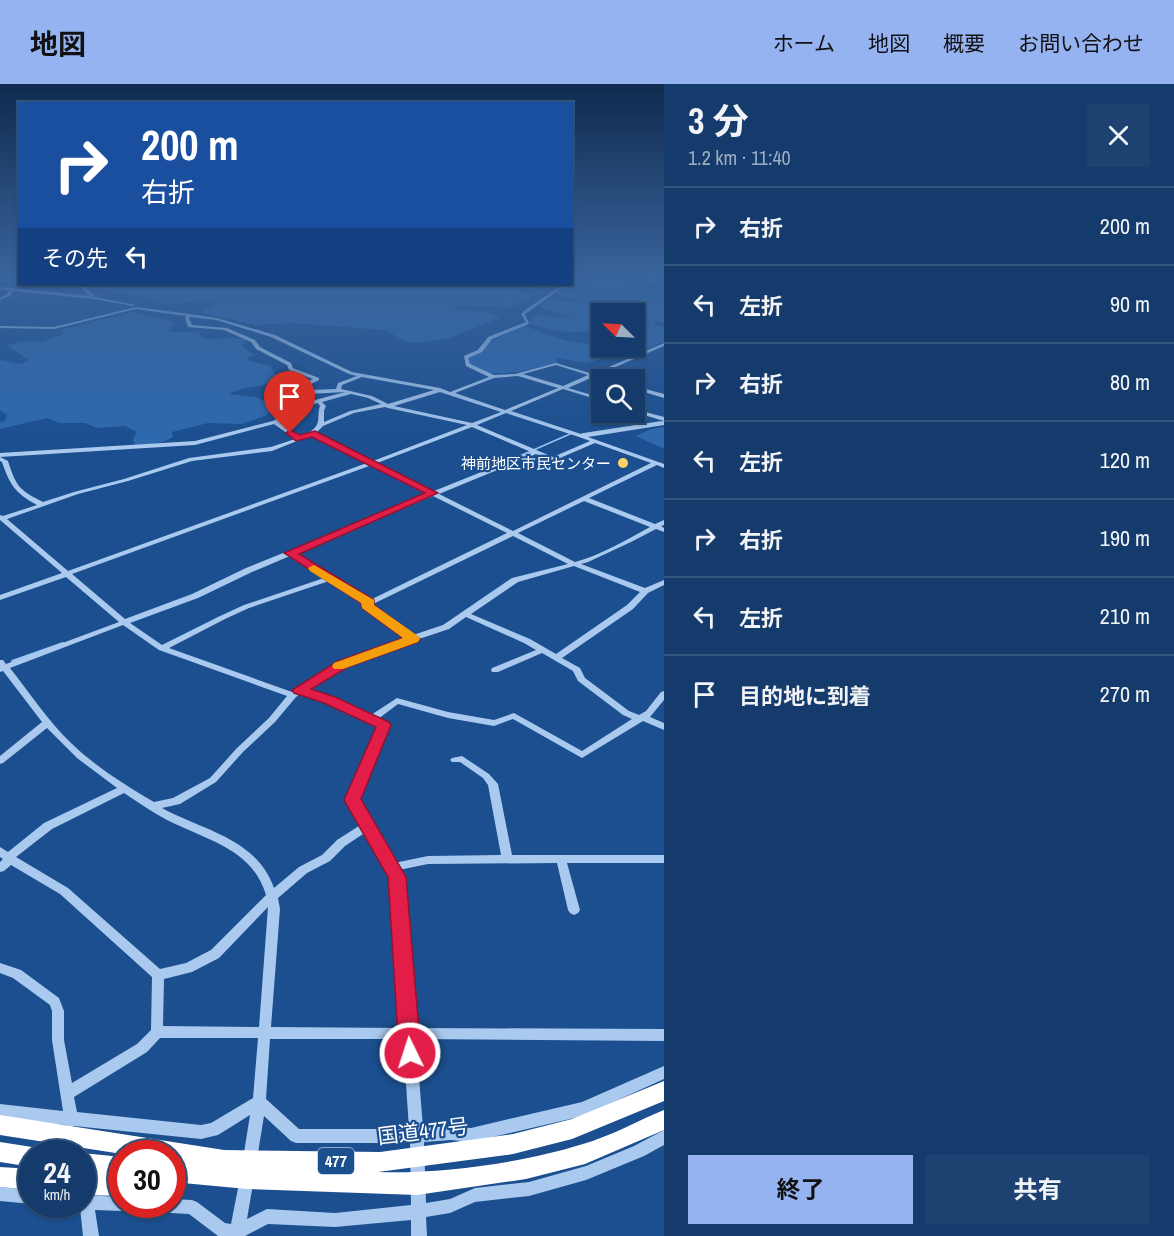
<!DOCTYPE html>
<html lang="ja">
<meta charset="utf-8">
<style>
body{margin:0;font-family:"Archivo Narrow","Noto Sans JP",sans-serif;background:#1d4271;color:#f1f3f6;height:100vh;display:flex;flex-direction:column;font-size:22px;white-space:nowrap}
*{box-sizing:border-box;margin:0}
p{font-size:20px;color:#9dadc1}
.icon{flex:none;width:33px;height:33px;fill:none;stroke:currentColor;stroke-width:2;stroke-linecap:round;stroke-linejoin:round}
.map{position:relative;flex:1;overflow:hidden}
.details{display:flex;flex-direction:column;background:#143b6b;width:510px}
.details>*{flex:none}
.top-card{position:absolute;left:18px;top:18px;width:555px;height:183px;border-radius:0px;box-shadow:0 2px 4px #0004,0 0 0 2px #33557e;background:#1a4fa0;color:#fff;overflow:hidden}
.needle{width:39px;rotate:294deg}
.tools{position:absolute;left:591px;top:219px;display:grid;gap:12px}
.tools a{display:grid;place-items:center;width:54px;height:54px;border-radius:0px;background:#143b6b;box-shadow:0 2px 4px #0004,0 0 0 2px #33557e;font-size:30px}
.speed{position:absolute;left:18px;top:1056px;display:flex;gap:12px;font-size:30px;font-weight:700;text-align:center}
.speed>*{display:grid;place-content:center;width:78px;height:78px;border-radius:50%;background:#143b6b;box-shadow:0 2px 4px #0004,0 0 0 2px #33557e;line-height:1}
.speed small{font-size:15px;font-weight:400}
.speed .limit{border:9px solid #d22;background:#fff;color:#111}
.pin{position:absolute;display:grid;place-items:center;width:51px;height:51px;color:#fff;margin:-62px -26px;border-radius:50% 50% 50% 0;rotate:-45deg;box-shadow:0 0 6px #0007}
.pin .icon{rotate:45deg}
.me{position:absolute;width:66px;margin:-33px;rotate:356deg;stroke-linejoin:round;filter:drop-shadow(0 0 4px #0008)}
.turn{display:flex;align-items:center;gap:21px;height:126px;padding:0 24px;font-size:27px}
.turn .icon{width:78px;height:78px;stroke-width:2.5}
.turn b{display:block;font-size:42px;line-height:51px}
.then{display:flex;align-items:center;height:57px;padding:0 24px;background:#0003;gap:12px;font-size:22px}
.round{display:grid;place-items:center;flex:none;width:63px;height:63px;border-radius:0px;background:#1d4271}
.head{display:flex;align-items:center;justify-content:space-between;height:102px;padding:0 24px}
h1{font-size:36px;font-weight:700;line-height:45px}
.cta{display:flex;gap:12px;margin-top:auto;padding:12px 24px}
.cta a{flex:1;height:69px;border-radius:0px;background:#95b2f1;color:#111;font-size:24px;font-weight:700;line-height:69px;text-align:center}
.cta a+a{background:#1d4271;color:#f1f3f6}
ul{padding:0;list-style:none}
li{display:flex;align-items:center;gap:18px;height:78px;padding:0 24px;border-top:2px solid #33557e}
li div{flex:1}
li b{display:block;font-size:22px}
li em{font-style:normal}
header{display:flex;align-items:center;gap:36px;box-sizing:border-box;height:84px;padding:0 30px;background:#95b2f1;color:#111}
header strong{font-size:28px}
nav{display:flex;gap:33px;margin-inline-start:auto;font-size:21px}
main{display:flex;flex:1;min-height:0}
.map>svg:first-child{display:block}
.green{fill:#2e69ad}
.lines{fill:none;stroke-linecap:round;stroke-linejoin:round}
.stream-far1{stroke:#9cc4f0;stroke-width:1.5}
.stream{stroke:#9cc4f0;stroke-width:2}
.minor{fill:#a9c9ee;fill-rule:evenodd}
.highway{fill:#fff;fill-rule:evenodd}
.route{fill:#e11d48;stroke:#92132f;stroke-width:1.5}
.slow{fill:#f59e0b}
.poi-dot{fill:#ffd166;stroke:#1b4f8f;stroke-width:2}
.labels{text-anchor:middle;dominant-baseline:central;stroke-width:4.5;stroke-linejoin:round;paint-order:stroke}
.far-poi-label{font-size:15px;fill:#fff;stroke:#1b4f8f;text-anchor:end}
.shield{fill:#1b4f8f;stroke:#bbcadd;stroke-width:1.5}
.shield-label{font-size:16px;font-weight:bold;fill:#fff}
.near-street-label{font-size:21px;fill:#fff;stroke:#1b4f8f}
</style>
<header>
<strong>地図</strong>
<nav><a>ホーム</a><a>地図</a><a>概要</a><a>お問い合わせ</a></nav>
</header>
<main>
<div class="map">
<svg width="664" height="1152" viewBox="0 0 664 1152">
<rect width="100%" height="100%" fill="#1b4f8f"/>
<g class="green">
<path d="M603,196l21,1 9,4 -9,7 12,4 28,-1v27l-7,-1 -4,3 11,3v15l-35,15 -12,-2 -30,8 -31,-5 2,5c-22,5 -78,22 -93,-3l19,-15 39,-20c21,8 56,24 78,16l1,5h32v-32h-32l-1,14c-24,7 -47,4 -71,-4l-1,-2 8,-7 39,4 -38,-12 6,-7 32,2v-2l-25,-7 14,-7z"/>
<path d="M87,200h441l10,3 -1,3 -15,-2v4l13,2 -23,13 -55,-2 -4,4 39,4 8,5 -54,21 -28,4 -11,-1 -22,-12 -94,-7 -36,2 -53,-12 -1,-1 15,-8c-21,-11 -47,12 -72,-8l-54,-7z"/>
<path d="M132,228l39,9 2,2 -5,9h30l4,6c15,3 30,-3 44,2l-4,6 12,9 -6,2 -1,3 23,6 9,14c-16,8 -35,5 -50,14l26,3 23,9 -13,10 -23,8 -34,-1 -36,9 1,5c-12,8 -24,7 -38,8l-2,-6 4,-7 -12,-6 -28,2 -12,-5h-25l-13,-5 -47,11v-7l5,-1 2,-6 -7,-5v-50l21,4 8,-4 -23,-15 19,-4 16,1 23,-8 -3,-4z"/>
<polygon points="664,343 664,365 636,352 651,345"/>
</g>
<g class="lines">
<g class="stream-far1">
<polyline points="582,350 660,338"/>
<polyline points="506,378 570,350"/>
<polyline points="404,420 429,410"/>
</g>
<polyline class="stream" points="12,577 63,559"/>
<g class="minor">
<polygon points="8,191 7,192 0,194 0,192"/>
<polygon points="584,191 595,191 572,195 572,193"/>
<polygon points="600,191 636,191 634,192"/>
<polygon points="658,191 663,191 648,199 645,198"/>
<path d="M572,199v1l-1,1 -9,3 -37,26 4,10 -37,15 -10,13 -14,6 2,6 24,11 21,-1 41,-11 37,11 71,-31v3l-67,29 14,5h-9l-9,-3 -25,11 34,10v3l-39,-12 -52,22 70,23 83,-13v4l-76,12 76,27v4l-7,-3 -68,33 66,26 9,-4v5l-3,1 3,2v4l-8,-3 -25,13 -43,20 -7,2 64,24 19,-8v5l-16,8 -15,16 -71,49 18,10 5,10 44,33 10,4 7,-4 15,-19 3,-1v9l-14,17 14,6v7l-21,-9 -61,37 -69,-39 -19,7 -46,-8 -50,-14 -20,15 9,4 2,2 -31,75 36,63 34,-7 73,-1 -13,-70 -5,-7 -23,-16h-8l-2,-2 2,-2 10,-2 27,18 9,10 14,71h152v8h-97l13,47 -2,3 -4,2 -4,-2 -2,-3 -11,-47 -129,1 -29,6 3,7 13,151 249,1v12l-248,-2 7,89 28,-2 20,2 111,-26 82,-36v13l-81,37 -112,26 -20,-2 -27,2 2,61 24,-4 25,-11 54,-6 57,-16 48,-20 30,-16v15l-20,11 -58,24 -57,16 -54,6 -25,11 -24,4 1,19h-16v-16l-76,7 -67,-3 -23,12h-27l-29,-22 -55,-3 -5,-2 -1,-2 -1,2 -5,2 -27,-1 4,26h-16l-3,-28 -3,-1 -1,-3h6v-9l40,2v7h50v-5l20,1 5,2 28,21 6,1 9,-46 2,-5 5,-2 5,2 2,5 -7,41 20,-10 68,4 76,-8 -1,-62h-114l-5,-2 -27,-25 -7,43 -2,5 -5,2 -5,-2 -2,-5 7,-44 -32,20 -17,4 -127,-13 -3,1 -5,-2 -66,-7v-14l63,7 -11,-71v-29l-2,-6 -37,-27 -13,-5v-10l21,7 38,28 5,13v29l8,43 65,-39 14,-14 1,-53 -92,-83 -49,-29 -7,6 -4,1v-10l3,-3 -3,-2v-10l8,5 36,-29 73,-35 -40,-30 -30,-30 -44,35 -3,1v-8l42,-34 -39,-51 -3,1v-12h3l3,4 113,-42 -53,-45 -66,23v-5l62,-22 -62,-53v-5l3,1 34,-11c-22,-12 -27,-20 -35,-43l-2,-1v-4l8,4c8,25 11,29 35,41l31,-10 50,-13 65,-21 82,-11 24,-8 -21,-15 -79,21 -195,12v-4l195,-12 78,-20 27,-16 -29,-13v-2l22,-7h10l10,-4 -24,-9 -2,-5 -31,-16 -5,-7 -27,-12 -36,-3 -3,-9 1,-2 -50,-7 -82,20 -54,-1v-2l54,1 82,-20 53,7 28,4 58,17 77,37 88,16 10,4 39,-15 -23,-11 -2,-10 14,-6 10,-13 38,-15 -5,-8 4,-4 34,-23 6,-3zM190,233l26,3 55,17 78,37 8,2 -19,7 -2,6 -26,1 -3,-4 12,-6v-2l-26,-10 -2,-5 -31,-16 -5,-7 -28,-12 -35,-3 -3,-7zM556,281l32,10 -25,11 -40,-12zM518,292l40,12 -53,22 -50,-17 39,-15zM362,293l72,13 -46,14 -16,-8 -31,-7 1,-4zM293,302h9l7,8 36,-2 -41,11 -27,-12zM440,308l61,20 -29,11 -78,-17zM351,310l17,4 13,6 -31,7 -26,11v-11l2,-5 -4,-4zM318,319l2,3c-2,6 -1,9 -2,15 -1,9 -11,12 -19,16l-20,-15 27,-16zM385,323l3,1 79,17 -94,36 -57,-28 7,-7 31,-13zM506,329l73,24 11,4 -37,16 -76,-32zM472,343l59,25 -97,39 -57,-28zM312,351l55,28 -299,108 -61,-52 71,-25 50,-13 64,-20 80,-10zM595,359l56,20 -138,68 -74,-37 97,-40 17,7zM372,381l57,29 -183,74 -54,26 -67,25 -53,-45zM433,412l74,37 -137,67 -75,-47zM584,417l66,26c-24,13 -49,28 -75,35l-57,-29zM513,452l55,28 -56,14 -69,47 -30,10 -42,-30zM290,472l34,22 -80,27 -24,11 -58,29 -32,-22 68,-25 54,-26zM574,482l66,26 -13,13 -71,49 -26,-15 -59,-25 47,-32zM329,497l35,22 -2,2 1,2 43,31c-38,12 -83,29 -114,54l-123,-44 56,-29 24,-11zM466,533l58,26 12,7 -44,18 -1,2 1,2h6l44,-19 31,18 5,10 45,34 9,4 -50,32 -68,-38 -20,7 -46,-8 -51,-14 -26,17 -38,-17 -27,-9 13,-9 64,-29 66,-22zM123,541l36,25 128,46 -18,22 -32,30 -27,30 -37,20 -19,4c-29,-17 -58,-35 -83,-59 -23,-22 -41,-50 -61,-75zM301,609l26,9 52,24 -31,74 14,24 -25,16 -15,15 -23,12 -25,21c-18,-50 -70,-57 -112,-80l18,-4 36,-22 27,-30 32,-30 21,-25zM124,709c14,9 28,19 43,27 39,20 85,28 99,75l-55,55 -25,13 -26,6 -92,-81 -52,-31 36,-28zM366,748l26,45 10,151 -131,-1 9,-118 -2,-11 29,-25 23,-12 15,-15zM268,823l-9,120 -96,-1 1,-47 28,-7 27,-14zM160,954h98l-5,60 -42,25 -10,2 -124,-13 -3,-15 73,-45zM270,955h133l6,90h-110l-33,-30z"/>
<polygon points="78,200 82,200 95,213 135,221 133,222 94,215 13,207 10,212 0,216 0,214 7,210 9,206 0,205 0,203 90,212"/>
<polygon points="634,302 664,310 664,314 634,305"/>
<polygon points="634,325 664,333 664,337 634,328"/>
<polygon points="0,1103 32,1106 32,1120 0,1117"/>
</g>
<g class="highway">
<path d="M664,997v20l-92,38 -59,15 -135,18c64,2 144,-9 205,-28 28,-8 54,-23 81,-34v20l-79,34 -59,15 -109,16 -170,-6 -75,-7v-28h-50l-122,-19v-20l224,35 156,2 133,-18 59,-15z"/>
<polygon points="0,1058 32,1063 39,1066 41,1070 32,1070 32,1083 0,1078"/>
<polygon points="82,1069 122,1073 122,1112 82,1111 82,1070 80,1070"/>
<polygon points="0,1083 32,1085 32,1106 0,1103"/>
</g>
</g>
<linearGradient id="sky" x2="0" y2="1"><stop stop-color="#0f2b4f"/><stop offset="0.54" stop-color="#39639b"/><stop offset="1" stop-color="#39639b" stop-opacity="0"/></linearGradient>
<rect width="664" height="353" fill="url(#sky)"/>
<polygon class="route" points="290,346 300,351 315,347 438,409 299,470 374,516 374,521 420,555 418,558 348,583 311,605 335,613 389,638 391,641 361,715 406,793 421,969 418,976 410,979 403,976 399,969 388,793 344,716 376,643 324,619 294,609 292,606 338,577 403,554 362,524 361,519 284,469 425,409 312,353 296,357 286,349"/>
<polygon class="slow" points="314,481 374,516 374,521 418,552 420,555 418,558 343,585 334,585 332,582 334,579 403,554 362,524 361,519 310,487 308,484"/>
<circle class="poi-dot" cx="623" cy="379" r="6"/>
<g class="labels">
<g class="far-poi-label">
<text x="611" y="379">神前地区市民センター</text>
</g>
<rect class="shield" x="318" y="1064" width="36" height="26" rx="4.5"/>
<g class="shield-label">
<text x="336" y="1077">477</text>
</g>
<g class="near-street-label">
<text transform="translate(423 1047) rotate(-7)">国道477号</text>
</g>
</g>
</svg>
<div class="tools">
<a><svg class="needle" viewBox="-14 -14 28 28"><path d="M0-13l5 13h-10z" fill="#e53935"/><path d="M0 13l5-13h-10z" fill="#9dadc1"/></svg></a>
<a><svg class="icon" aria-label="search" viewBox="0 0 24 24"><circle cx="10" cy="10" r="6"/><path d="M15 15l6 6"/></svg></a>
</div>
<div class="speed"><div>24<small>km/h</small></div><div class="limit">30</div></div>
<div class="pin" style="left:290px;top:349px;background:#d93025"><svg class="icon" aria-label="arrive" viewBox="0 0 24 24"><path d="M6 21V4h12l-3 4 3 4H6"/></svg></div>
<svg class="me" style="left:410px;top:969px" viewBox="-20 -20 40 40"><circle r="17" fill="#e11d48" stroke="#fff" stroke-width="3"/><path d="M0-11L8 9 0 5-8 9z" fill="#fff"/></svg>
<div class="top-card">
<div class="turn"><svg class="icon" aria-label="right" viewBox="0 0 24 24"><path d="M7 20v-9h11M14 6l5 5-5 5"/></svg><div><b>200 m</b>右折</div></div>
<div class="then">その先<svg class="icon" aria-label="left" viewBox="0 0 24 24"><path d="M17 20v-9H6M10 6l-5 5 5 5"/></svg></div>
</div>
</div>
<section class="details">
<div class="head"><div><h1>3 分</h1><p>1.2 km · 11:40</p></div><a class="round"><svg class="icon" aria-label="close" viewBox="0 0 24 24"><path d="M6 6l12 12M18 6L6 18"/></svg></a></div>
<ul>
<li><svg class="icon" aria-label="right" viewBox="0 0 24 24"><path d="M7 20v-9h11M14 6l5 5-5 5"/></svg><div><b>右折</b></div><em>200 m</em></li>
<li><svg class="icon" aria-label="left" viewBox="0 0 24 24"><path d="M17 20v-9H6M10 6l-5 5 5 5"/></svg><div><b>左折</b></div><em>90 m</em></li>
<li><svg class="icon" aria-label="right" viewBox="0 0 24 24"><path d="M7 20v-9h11M14 6l5 5-5 5"/></svg><div><b>右折</b></div><em>80 m</em></li>
<li><svg class="icon" aria-label="left" viewBox="0 0 24 24"><path d="M17 20v-9H6M10 6l-5 5 5 5"/></svg><div><b>左折</b></div><em>120 m</em></li>
<li><svg class="icon" aria-label="right" viewBox="0 0 24 24"><path d="M7 20v-9h11M14 6l5 5-5 5"/></svg><div><b>右折</b></div><em>190 m</em></li>
<li><svg class="icon" aria-label="left" viewBox="0 0 24 24"><path d="M17 20v-9H6M10 6l-5 5 5 5"/></svg><div><b>左折</b></div><em>210 m</em></li>
<li><svg class="icon" aria-label="arrive" viewBox="0 0 24 24"><path d="M6 21V4h12l-3 4 3 4H6"/></svg><div><b>目的地に到着</b></div><em>270 m</em></li>
</ul>
<div class="cta"><a>終了</a><a>共有</a></div>
</section>
</main>
